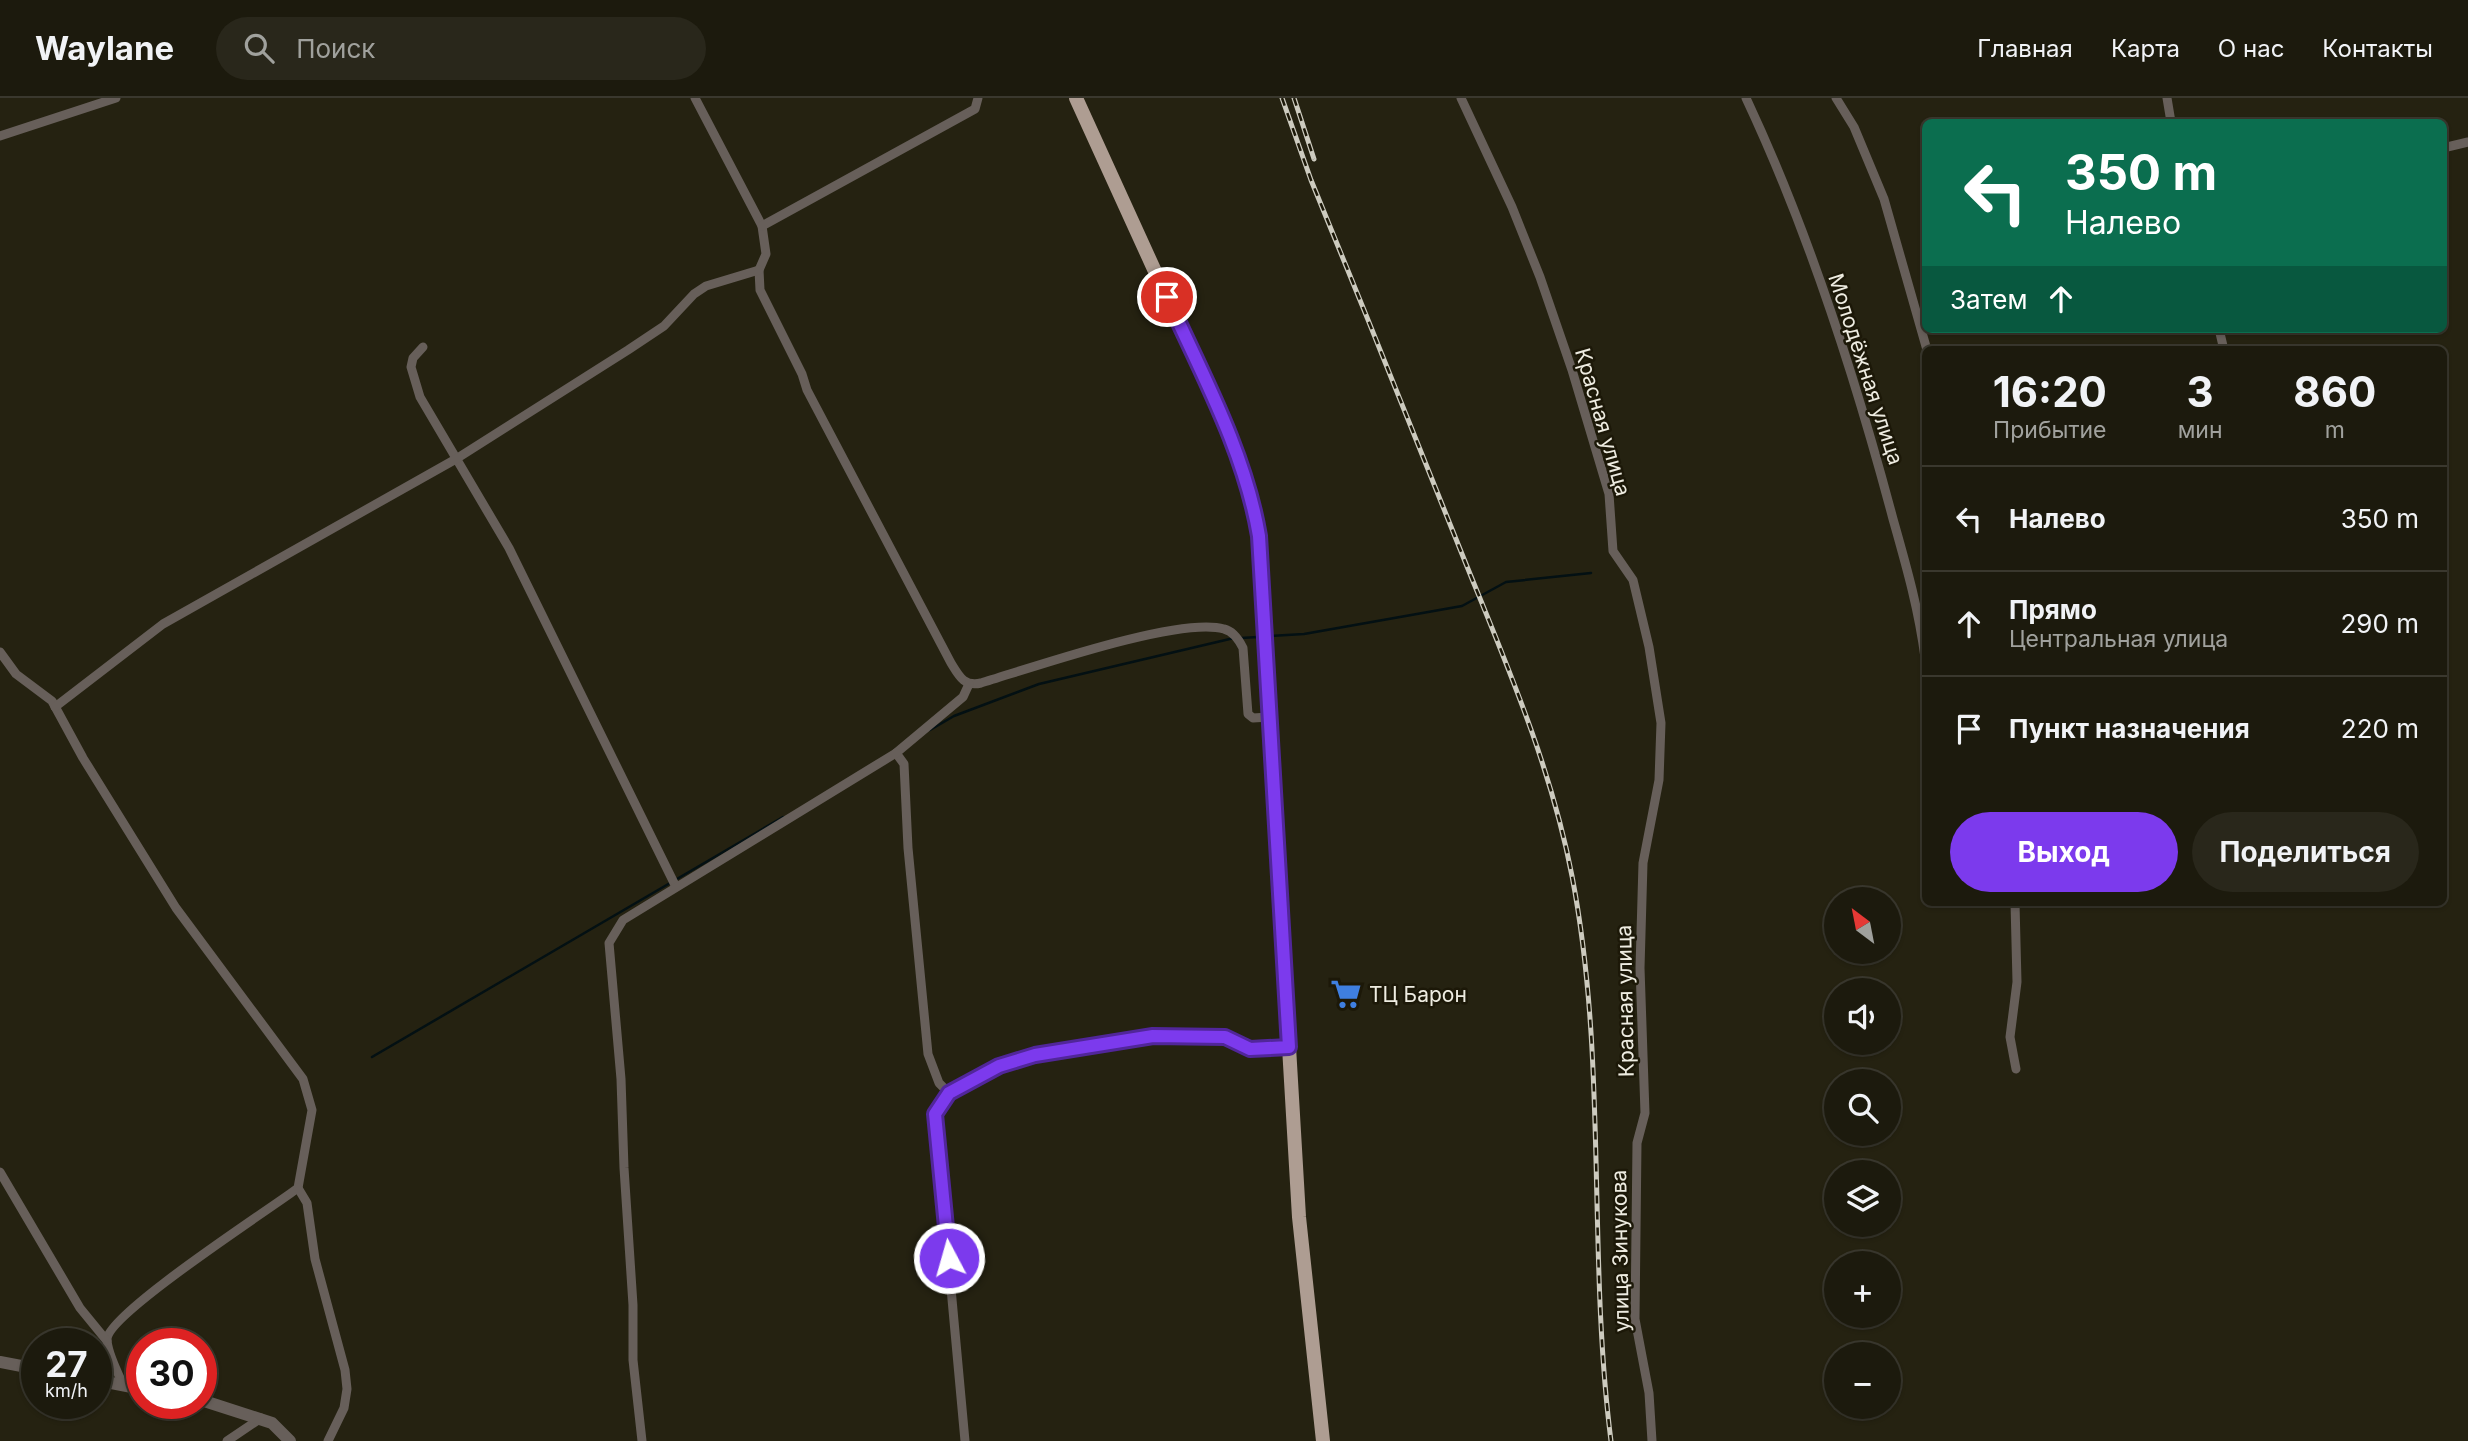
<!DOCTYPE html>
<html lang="ru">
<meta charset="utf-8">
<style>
body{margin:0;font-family:Inter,sans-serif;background:#29271b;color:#f1f3f6;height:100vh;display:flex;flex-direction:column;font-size:26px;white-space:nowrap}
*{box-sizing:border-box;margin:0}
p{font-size:23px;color:#a0a19d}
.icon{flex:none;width:38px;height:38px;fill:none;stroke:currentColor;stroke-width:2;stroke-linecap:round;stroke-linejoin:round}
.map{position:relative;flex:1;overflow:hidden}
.details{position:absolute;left:1922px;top:248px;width:525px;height:560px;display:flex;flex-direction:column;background:#1c1a0d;border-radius:10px;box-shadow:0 2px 5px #0004,0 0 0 2px #3a382e}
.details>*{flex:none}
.guide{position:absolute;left:1922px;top:21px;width:525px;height:214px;border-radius:10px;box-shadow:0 2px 5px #0004,0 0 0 2px #3a382e;background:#0b6e4f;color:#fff;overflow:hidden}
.needle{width:46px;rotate:328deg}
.tools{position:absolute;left:1824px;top:789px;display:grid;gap:14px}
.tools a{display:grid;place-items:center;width:77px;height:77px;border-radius:50%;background:#1c1a0d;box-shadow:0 2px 5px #0004,0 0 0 2px #3a382e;font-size:35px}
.speed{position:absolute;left:21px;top:1230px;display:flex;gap:14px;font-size:35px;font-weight:700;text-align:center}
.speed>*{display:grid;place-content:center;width:91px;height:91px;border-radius:50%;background:#1c1a0d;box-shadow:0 2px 5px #0004,0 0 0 2px #3a382e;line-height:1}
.speed small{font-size:18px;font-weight:400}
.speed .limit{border:10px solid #d22;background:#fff;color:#111}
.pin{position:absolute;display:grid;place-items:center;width:60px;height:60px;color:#fff;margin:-30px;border:4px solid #fff;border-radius:50%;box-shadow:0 2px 7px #0007}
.me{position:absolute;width:77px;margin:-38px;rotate:354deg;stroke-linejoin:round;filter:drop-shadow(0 0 5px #0008)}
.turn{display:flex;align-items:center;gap:24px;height:147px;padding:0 28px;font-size:32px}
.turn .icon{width:91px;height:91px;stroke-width:2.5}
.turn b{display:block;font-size:49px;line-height:60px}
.then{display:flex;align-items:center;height:66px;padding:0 28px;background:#0003;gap:14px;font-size:26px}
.eta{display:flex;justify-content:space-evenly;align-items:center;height:119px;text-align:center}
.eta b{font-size:42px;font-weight:700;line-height:49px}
.button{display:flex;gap:14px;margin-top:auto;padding:14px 28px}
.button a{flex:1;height:80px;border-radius:42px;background:#7c3aed;color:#fff;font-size:28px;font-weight:700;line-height:80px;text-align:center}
.button a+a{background:#29271b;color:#f1f3f6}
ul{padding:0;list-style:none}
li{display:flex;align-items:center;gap:21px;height:105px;padding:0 28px;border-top:2px solid #3a382e}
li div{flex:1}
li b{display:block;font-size:26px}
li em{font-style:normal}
header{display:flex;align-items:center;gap:42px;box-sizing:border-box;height:98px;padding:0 35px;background:#1c1a0d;border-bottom:2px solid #3a382e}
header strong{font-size:33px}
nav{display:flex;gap:38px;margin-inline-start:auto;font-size:24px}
.search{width:490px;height:63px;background:#29271b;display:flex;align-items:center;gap:18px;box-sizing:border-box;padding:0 24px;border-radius:38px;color:#a0a19d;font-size:26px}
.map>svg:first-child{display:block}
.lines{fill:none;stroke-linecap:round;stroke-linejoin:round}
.stream{stroke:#031013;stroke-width:2.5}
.minor{stroke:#675f5a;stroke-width:9}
.tertiary{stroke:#675f5a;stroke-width:12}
.primary{stroke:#ae9d92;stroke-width:14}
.rail-casing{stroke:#cdcbbf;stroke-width:5}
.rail{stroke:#1c1808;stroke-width:2.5;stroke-dasharray:8;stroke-linecap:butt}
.route-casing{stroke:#51269a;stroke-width:18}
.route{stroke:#7c3aed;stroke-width:12}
.labels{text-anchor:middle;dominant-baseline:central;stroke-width:5;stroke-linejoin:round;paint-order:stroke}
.street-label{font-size:21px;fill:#eeece1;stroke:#1c1808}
.poi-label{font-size:21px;fill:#eeece1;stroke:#1c1808;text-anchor:start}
</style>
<header>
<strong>Waylane</strong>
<div class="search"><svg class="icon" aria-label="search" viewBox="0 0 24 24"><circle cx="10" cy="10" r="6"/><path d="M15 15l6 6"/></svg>Поиск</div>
<nav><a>Главная</a><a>Карта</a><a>О нас</a><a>Контакты</a></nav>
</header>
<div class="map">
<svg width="2468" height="1343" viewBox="0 0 2468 1343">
<rect width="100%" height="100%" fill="#252211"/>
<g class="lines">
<g class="stream">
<polyline points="1269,538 1304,536 1462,508 1506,484 1591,475"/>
<polyline points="1241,540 1258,539"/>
<polyline points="930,632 954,618 1039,586 1234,540"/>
<polyline points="372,959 783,719"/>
</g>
<g class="minor">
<path d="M695,0l67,128 4,28 -7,16 1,20 42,84 5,16 144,273c8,13 13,24 30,20 50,-15 199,-67 243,-54 9,2 15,11 19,19l5,66 5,4 16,-1"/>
<polyline points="1461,0 1512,109 1540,179 1572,272 1609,396 1613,453 1633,482 1649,549 1661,625 1659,682 1643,765 1640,870 1645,1015 1637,1045 1635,1221 1649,1295 1652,1343"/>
<path d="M1746,0c63,134 109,278 147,421 13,46 26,91 32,139"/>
<polyline points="1836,0 1854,29 1884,101 1927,252"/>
<polyline points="2167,0 2171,24"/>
<polyline points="0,38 116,0"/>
<polyline points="2443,50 2468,44"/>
<polyline points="762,128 975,11 978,0"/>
<polyline points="2219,231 2224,252"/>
<polyline points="423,249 413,260 411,269 420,299 509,450 676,789"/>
<path d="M0,554l16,22 36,27 31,57 93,150 127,171 9,31 -14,78c-28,21 -189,125 -191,151 0,14 11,33 16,46"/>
<polyline points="55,609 163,526 456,361 628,252 664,228 694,196 706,188 759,172"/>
<polyline points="896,655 904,666 908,750 928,956 939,985 949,995 999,968 1035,957 1153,938 1225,939 1250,951 1289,949"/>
<polyline points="2015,805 2017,884 2010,939 2016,971"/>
<polyline points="949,995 935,1016 965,1343"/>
<polyline points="0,1074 80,1210 107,1243"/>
<polyline points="298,1090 307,1105 315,1161 345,1272 347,1291 344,1310 328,1343"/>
<polyline points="227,1343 261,1320"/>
<polyline points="642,1343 633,1262 633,1207 624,1070 621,981 609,845 623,822 896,655 963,599 969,586"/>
</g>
<g class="tertiary">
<polyline points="0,1264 37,1271"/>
<polyline points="96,1282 142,1291"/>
<polyline points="201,1302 272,1325 290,1343"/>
</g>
<path class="primary" d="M1076,0l154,338c13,33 23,65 29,100l40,681 24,224"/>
<g class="rail-casing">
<g id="rail">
<path d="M1282,0l29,82c52,126 102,252 153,379 42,104 87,207 108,317 36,187 15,377 39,565"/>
<polyline points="1294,0 1314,61"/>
</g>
</g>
<use href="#rail" class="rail"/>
</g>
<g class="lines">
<g class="route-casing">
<path id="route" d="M949,1160l-14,-144 14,-21 50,-27 36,-11 118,-19 72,1 25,12 39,-2 -30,-511c-14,-84 -57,-162 -92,-239"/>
</g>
<use href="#route" class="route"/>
</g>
<defs>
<g id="supermarket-bare" transform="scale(2.415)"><path d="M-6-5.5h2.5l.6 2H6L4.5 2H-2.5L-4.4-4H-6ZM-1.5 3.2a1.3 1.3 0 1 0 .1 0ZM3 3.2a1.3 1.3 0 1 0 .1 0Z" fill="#3f7fe0" stroke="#1c1808" stroke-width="2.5" paint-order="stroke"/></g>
</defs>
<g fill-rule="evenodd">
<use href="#supermarket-bare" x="1346" y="896"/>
</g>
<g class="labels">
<g class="street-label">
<text transform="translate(1866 271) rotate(72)">Молодёжная улица</text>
<text transform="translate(1603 324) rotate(74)">Красная улица</text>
<text transform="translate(1625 903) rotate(-91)">Красная улица</text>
<text transform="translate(1620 1153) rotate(-91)">улица Зинукова</text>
</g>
<g class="poi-label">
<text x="1369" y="896">ТЦ Барон</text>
</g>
</g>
</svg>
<div class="tools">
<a><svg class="needle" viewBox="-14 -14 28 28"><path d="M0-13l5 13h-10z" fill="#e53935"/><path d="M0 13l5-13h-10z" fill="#a0a19d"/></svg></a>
<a><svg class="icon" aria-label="sound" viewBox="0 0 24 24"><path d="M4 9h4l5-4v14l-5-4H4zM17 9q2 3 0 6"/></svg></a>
<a><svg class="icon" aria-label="search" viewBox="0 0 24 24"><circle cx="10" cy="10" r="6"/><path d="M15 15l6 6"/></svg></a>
<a><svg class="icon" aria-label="layers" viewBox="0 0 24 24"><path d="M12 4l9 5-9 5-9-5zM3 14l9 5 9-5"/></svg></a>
<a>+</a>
<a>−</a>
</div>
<div class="speed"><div>27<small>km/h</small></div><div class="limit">30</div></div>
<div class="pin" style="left:1167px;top:199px;background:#d93025"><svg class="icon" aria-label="arrive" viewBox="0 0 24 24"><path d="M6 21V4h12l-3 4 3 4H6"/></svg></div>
<svg class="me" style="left:949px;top:1160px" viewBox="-20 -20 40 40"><circle r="17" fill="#7c3aed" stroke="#fff" stroke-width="3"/><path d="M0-11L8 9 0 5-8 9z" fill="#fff"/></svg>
<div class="guide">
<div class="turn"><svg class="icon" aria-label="left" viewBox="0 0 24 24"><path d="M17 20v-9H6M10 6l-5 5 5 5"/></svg><div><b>350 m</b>Налево</div></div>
<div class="then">Затем<svg class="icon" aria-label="ahead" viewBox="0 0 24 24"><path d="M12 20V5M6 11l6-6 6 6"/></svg></div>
</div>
<section class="details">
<div class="eta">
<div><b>16:20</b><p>Прибытие</p></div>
<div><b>3</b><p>мин</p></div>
<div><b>860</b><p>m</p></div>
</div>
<ul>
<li><svg class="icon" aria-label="left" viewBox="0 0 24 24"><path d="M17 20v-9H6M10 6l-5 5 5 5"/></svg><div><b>Налево</b></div><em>350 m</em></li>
<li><svg class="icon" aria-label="ahead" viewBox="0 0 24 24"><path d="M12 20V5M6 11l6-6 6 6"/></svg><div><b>Прямо</b><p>Центральная улица</p></div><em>290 m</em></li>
<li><svg class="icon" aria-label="arrive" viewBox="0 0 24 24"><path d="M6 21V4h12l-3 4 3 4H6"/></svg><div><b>Пункт назначения</b></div><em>220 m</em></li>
</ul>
<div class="button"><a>Выход</a><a>Поделиться</a></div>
</section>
</div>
